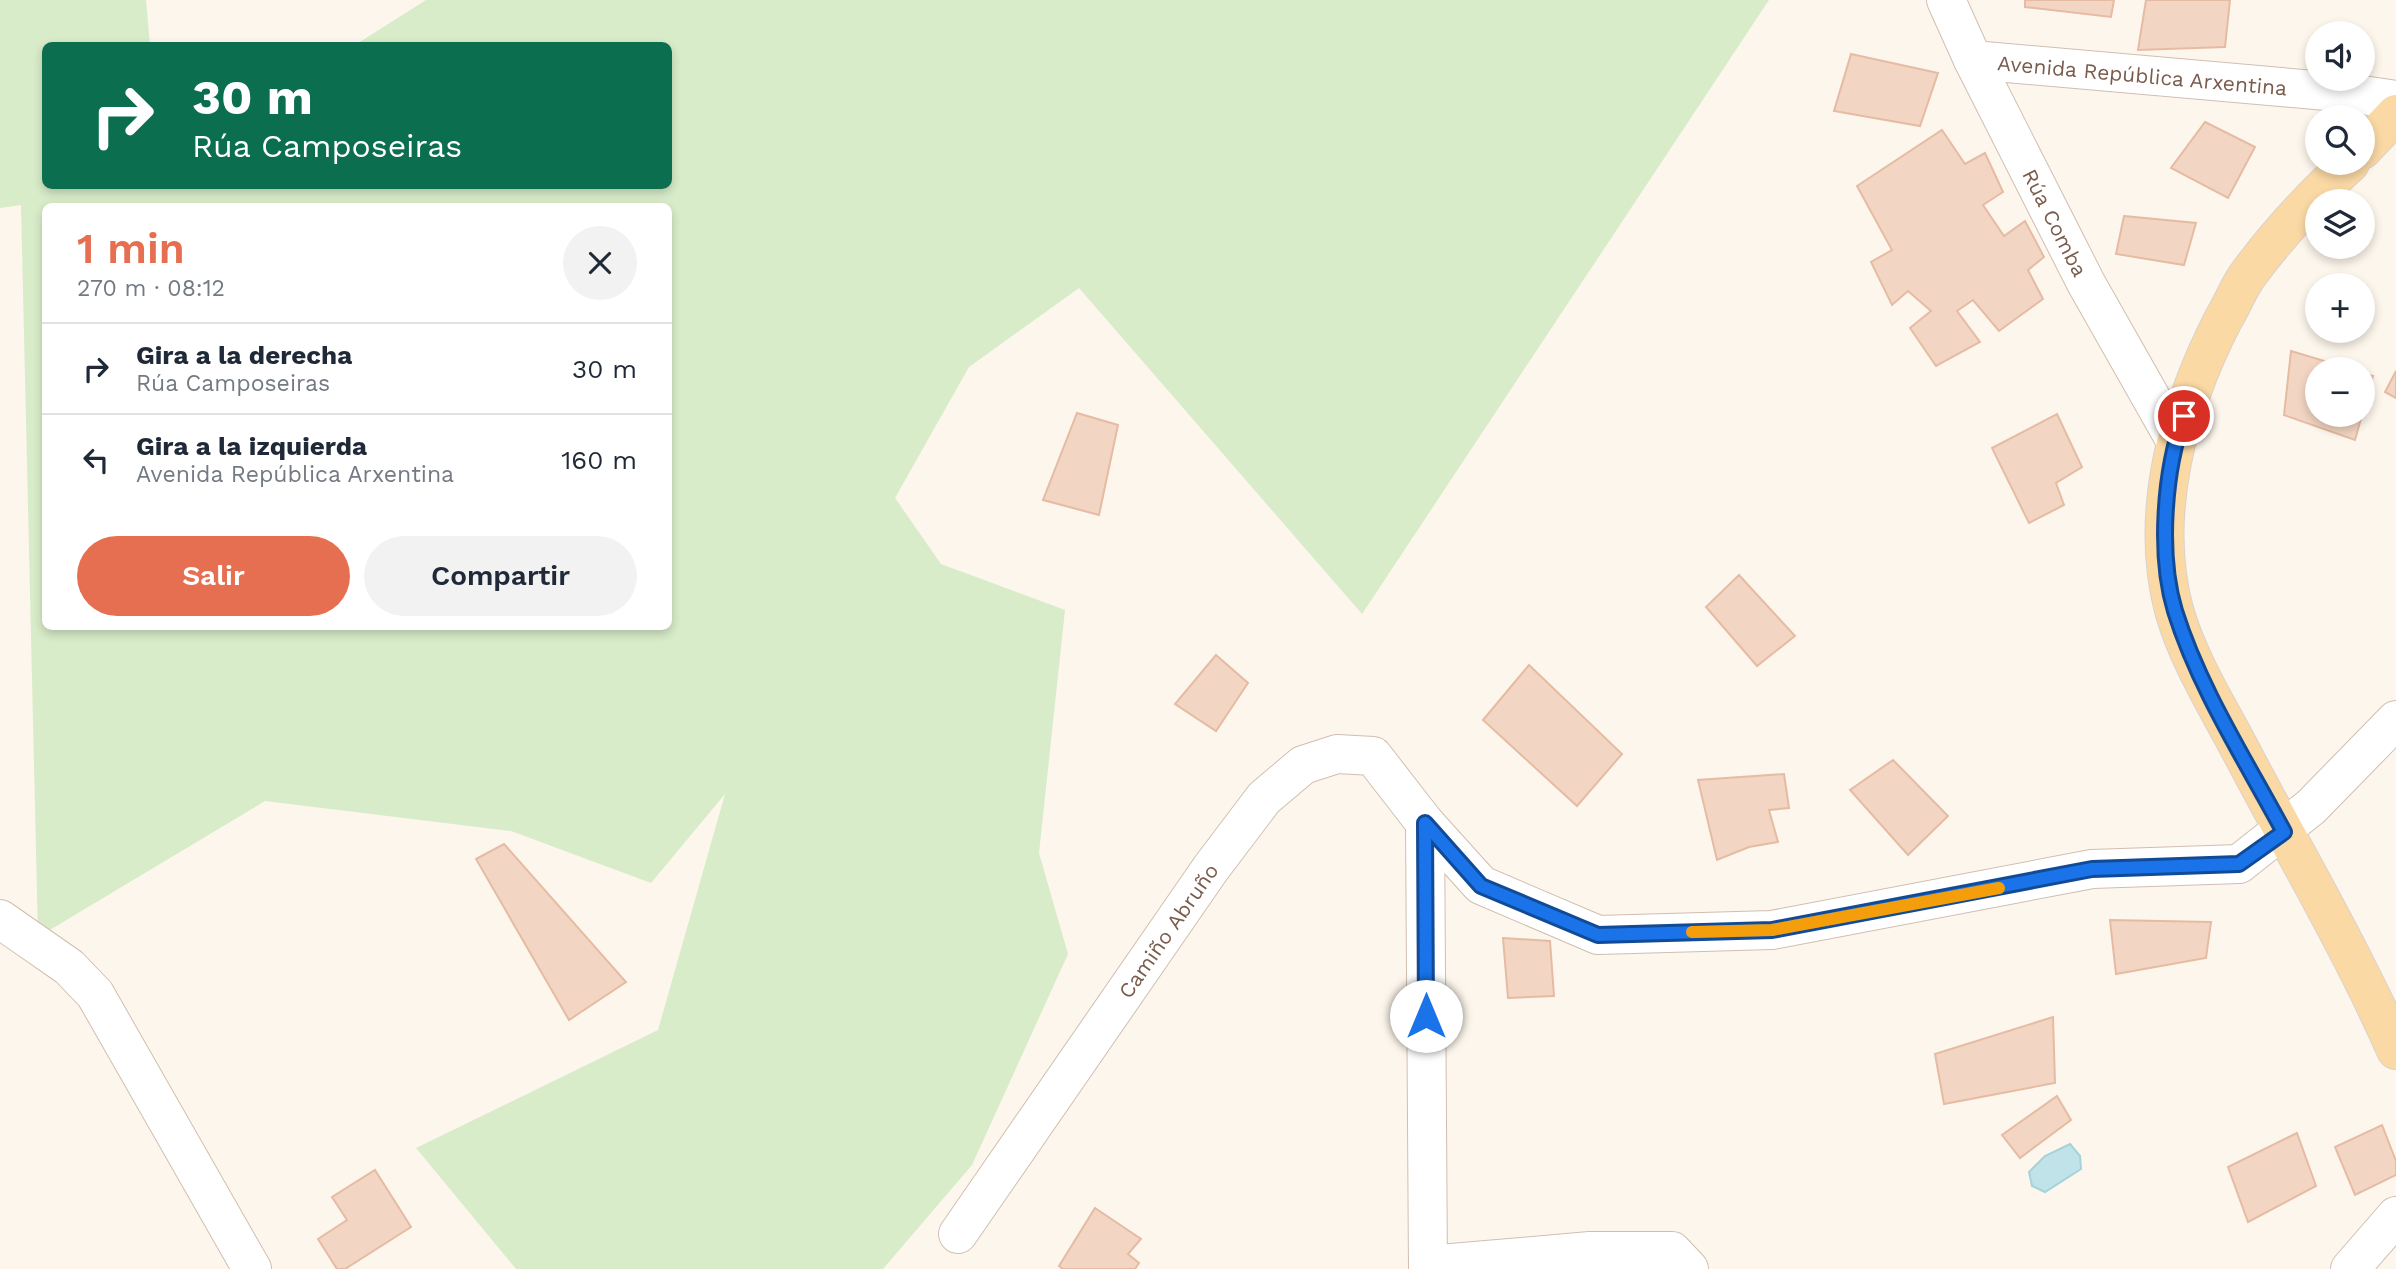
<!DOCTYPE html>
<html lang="es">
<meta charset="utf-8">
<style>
body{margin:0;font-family:"Work Sans",sans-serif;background:#f2f2f3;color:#1f2937;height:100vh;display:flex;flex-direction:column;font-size:26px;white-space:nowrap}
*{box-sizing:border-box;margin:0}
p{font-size:23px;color:#747a83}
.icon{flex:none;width:38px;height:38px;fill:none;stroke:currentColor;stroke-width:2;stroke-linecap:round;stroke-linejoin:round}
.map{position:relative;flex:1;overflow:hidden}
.details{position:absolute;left:42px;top:203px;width:630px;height:427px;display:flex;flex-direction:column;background:#fff;border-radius:10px;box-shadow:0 4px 10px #0003}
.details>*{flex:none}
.hud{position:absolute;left:42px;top:42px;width:630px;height:147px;border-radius:10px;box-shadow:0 4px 10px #0003;background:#0b6e4f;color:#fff;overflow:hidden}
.fabs{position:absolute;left:2305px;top:21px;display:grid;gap:14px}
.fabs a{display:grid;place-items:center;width:70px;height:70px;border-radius:50%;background:#fff;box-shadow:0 4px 10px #0003;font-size:35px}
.pin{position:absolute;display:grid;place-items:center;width:60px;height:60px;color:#fff;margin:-30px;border:4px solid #fff;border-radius:50%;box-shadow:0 2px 7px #0007}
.me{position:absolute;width:77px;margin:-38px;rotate:0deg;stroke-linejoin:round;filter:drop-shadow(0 0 5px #0008)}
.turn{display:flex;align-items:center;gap:24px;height:147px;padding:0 35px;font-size:32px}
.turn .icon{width:91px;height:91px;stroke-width:2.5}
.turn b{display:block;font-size:49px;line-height:60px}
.round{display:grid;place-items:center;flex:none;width:74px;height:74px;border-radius:37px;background:#f2f2f3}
.headline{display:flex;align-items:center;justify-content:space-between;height:119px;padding:0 35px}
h1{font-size:42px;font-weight:600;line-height:52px;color:#e76f51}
.primary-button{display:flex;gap:14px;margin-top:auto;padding:14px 35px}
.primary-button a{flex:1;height:80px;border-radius:42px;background:#e76f51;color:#fff;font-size:28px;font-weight:600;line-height:80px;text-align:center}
.primary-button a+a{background:#f2f2f3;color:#1f2937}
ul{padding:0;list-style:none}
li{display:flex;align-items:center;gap:21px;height:91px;padding:0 35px;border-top:2px solid #e0e1e3}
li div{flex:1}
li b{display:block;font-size:26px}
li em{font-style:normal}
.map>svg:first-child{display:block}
.green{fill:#d8ecc9;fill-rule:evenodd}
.water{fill:#bfe3e8;stroke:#a5d3da;stroke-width:2}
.building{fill:#f3d5c3;stroke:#e6bba3;stroke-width:2}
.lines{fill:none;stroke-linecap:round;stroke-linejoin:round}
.minor-casing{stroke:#d1beb0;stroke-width:40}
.major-casing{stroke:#dad1cd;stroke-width:40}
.minor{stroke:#fff;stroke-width:38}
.major{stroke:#fbd9a5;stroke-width:38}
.route-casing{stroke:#114b97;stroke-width:18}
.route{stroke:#1a73e8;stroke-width:12}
.slow{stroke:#f59e0b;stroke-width:12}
.labels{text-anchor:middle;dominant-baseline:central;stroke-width:5;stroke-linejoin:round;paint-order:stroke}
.street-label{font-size:21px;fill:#7a5c4d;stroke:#fffaf3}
</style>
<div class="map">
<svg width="2396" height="1269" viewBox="0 0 2396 1269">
<rect width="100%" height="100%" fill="#fdf6ec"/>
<path class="green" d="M0,0h146l4,45 -104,1v140h622v-140l-313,-1 71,-45h1343l-407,614 -283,-326 -110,79 -74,131 46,66 124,46 -26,243 29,101 -96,211 -89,104h-367l-100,-121 242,-118 67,-236 -74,89 -140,-52 -246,-30 -227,136 -17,-732 -21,3zM46,206h622v420h-622z"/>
<polygon class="water" points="2070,1144 2080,1156 2081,1169 2045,1192 2032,1186 2029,1172 2045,1156"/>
<g class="building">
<polygon points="2025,0 2114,0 2111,17 2025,7"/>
<polygon points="2146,0 2230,0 2225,47 2138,50"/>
<polygon points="1851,54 1938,73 1920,126 1834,111"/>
<polygon points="2205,122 2255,147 2228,198 2171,168"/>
<polygon points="1942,130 1965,164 1985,153 2003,192 1983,205 2004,236 2025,221 2044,257 2028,270 2043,299 1999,331 1973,300 1957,311 1980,342 1936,366 1910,328 1931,311 1908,291 1892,305 1871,262 1892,250 1857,186"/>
<polygon points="2124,216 2196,223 2184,265 2116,254"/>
<polygon points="2291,351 2351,369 2317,369 2317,415 2362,415 2355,440 2284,415"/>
<polygon points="2396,371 2396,398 2385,392"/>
<polygon points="2362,373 2373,376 2362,412"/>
<polygon points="1077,413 1118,425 1099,515 1043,500"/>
<polygon points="2057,414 2082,467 2056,483 2064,505 2029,523 1992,448"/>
<polygon points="1739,575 1795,636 1757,666 1706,607"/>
<polygon points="1216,655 1248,683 1216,731 1175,704"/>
<polygon points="1529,665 1622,754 1577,806 1483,720"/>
<polygon points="1893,760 1948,816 1908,855 1850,790"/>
<polygon points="1784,774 1789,808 1769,810 1778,842 1749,847 1717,860 1698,780"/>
<polygon points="504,844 626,982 569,1020 476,859"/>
<polygon points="2110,920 2211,922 2206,958 2116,974"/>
<polygon points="1503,938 1550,941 1554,996 1508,998"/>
<polygon points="2053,1017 2055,1083 1944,1104 1935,1054"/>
<polygon points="2057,1096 2071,1120 2020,1158 2002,1135"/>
<polygon points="2382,1125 2396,1161 2396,1175 2355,1195 2335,1147"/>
<polygon points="2297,1133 2316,1186 2248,1222 2228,1167"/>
<polygon points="375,1170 411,1227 345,1269 337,1269 318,1239 347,1220 332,1197"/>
<polygon points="1095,1208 1141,1239 1128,1254 1139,1263 1135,1269 1063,1269 1059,1266"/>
</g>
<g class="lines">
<g class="minor-casing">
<g id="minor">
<path id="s1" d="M1946,0l27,60 113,223 89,157"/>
<path id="s2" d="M1973,60l376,33 47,7"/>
<polyline points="1425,823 1428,1269"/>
<polyline points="0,919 69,967 95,994 252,1269"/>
<path id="s3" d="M958,1234l253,-366 53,-70 39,-33 34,-11 36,2 52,67 56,62 117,50 174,-5 320,-61 147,-5 72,-57 85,-87"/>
<polyline points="1428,1265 1590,1251 1672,1251 1689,1269"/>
<polyline points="2350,1269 2396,1216"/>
</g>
</g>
<g class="major-casing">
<g id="major">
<polyline points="2362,150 2396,114"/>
<path d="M2350,163c-38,34 -73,72 -103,113 -9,13 -15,29 -23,42 -45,87 -76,194 -50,292 14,50 44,97 68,143 52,99 109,195 154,297"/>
</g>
</g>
<use href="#minor" class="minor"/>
<use href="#major" class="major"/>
</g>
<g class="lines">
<g class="route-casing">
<path id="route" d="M1426,1016l-1,-193 56,63 117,49 174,-5 320,-61 147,-5 45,-32c-38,-71 -85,-144 -109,-221 -17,-56 -11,-140 9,-195"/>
</g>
<use href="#route" class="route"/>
<polyline class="slow" points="1692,932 1772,930 1999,888"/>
</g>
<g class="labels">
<g class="street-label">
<text stroke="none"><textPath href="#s2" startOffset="170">Avenida República Arxentina</textPath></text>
<text stroke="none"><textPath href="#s1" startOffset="248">Rúa Comba</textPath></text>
<text stroke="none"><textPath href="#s3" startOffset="369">Camiño Abruño</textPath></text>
</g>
</g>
</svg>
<div class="fabs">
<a><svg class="icon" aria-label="sound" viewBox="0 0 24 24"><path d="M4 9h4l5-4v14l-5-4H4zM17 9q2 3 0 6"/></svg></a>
<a><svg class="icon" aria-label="search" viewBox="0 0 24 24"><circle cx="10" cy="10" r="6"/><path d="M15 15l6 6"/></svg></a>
<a><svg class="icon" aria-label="layers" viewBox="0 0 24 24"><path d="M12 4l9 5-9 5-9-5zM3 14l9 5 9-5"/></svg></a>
<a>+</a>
<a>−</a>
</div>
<div class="pin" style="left:2184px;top:416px;background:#d93025"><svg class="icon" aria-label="arrive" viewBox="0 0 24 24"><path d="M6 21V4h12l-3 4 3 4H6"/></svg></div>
<svg class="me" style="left:1426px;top:1016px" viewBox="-20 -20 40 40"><circle r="19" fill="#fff"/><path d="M0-13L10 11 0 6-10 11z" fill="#1a73e8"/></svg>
<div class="hud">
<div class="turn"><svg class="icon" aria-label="right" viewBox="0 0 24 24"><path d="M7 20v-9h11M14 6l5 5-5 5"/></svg><div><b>30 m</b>Rúa Camposeiras</div></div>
</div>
<section class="details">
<div class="headline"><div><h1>1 min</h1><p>270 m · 08:12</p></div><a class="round"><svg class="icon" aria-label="close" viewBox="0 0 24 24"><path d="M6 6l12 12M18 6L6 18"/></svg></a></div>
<ul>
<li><svg class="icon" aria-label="right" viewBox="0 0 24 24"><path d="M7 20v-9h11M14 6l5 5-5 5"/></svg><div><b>Gira a la derecha</b><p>Rúa Camposeiras</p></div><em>30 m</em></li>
<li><svg class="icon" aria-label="left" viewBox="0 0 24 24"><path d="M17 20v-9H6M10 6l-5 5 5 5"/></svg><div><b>Gira a la izquierda</b><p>Avenida República Arxentina</p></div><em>160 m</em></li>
</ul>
<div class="primary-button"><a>Salir</a><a>Compartir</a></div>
</section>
</div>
